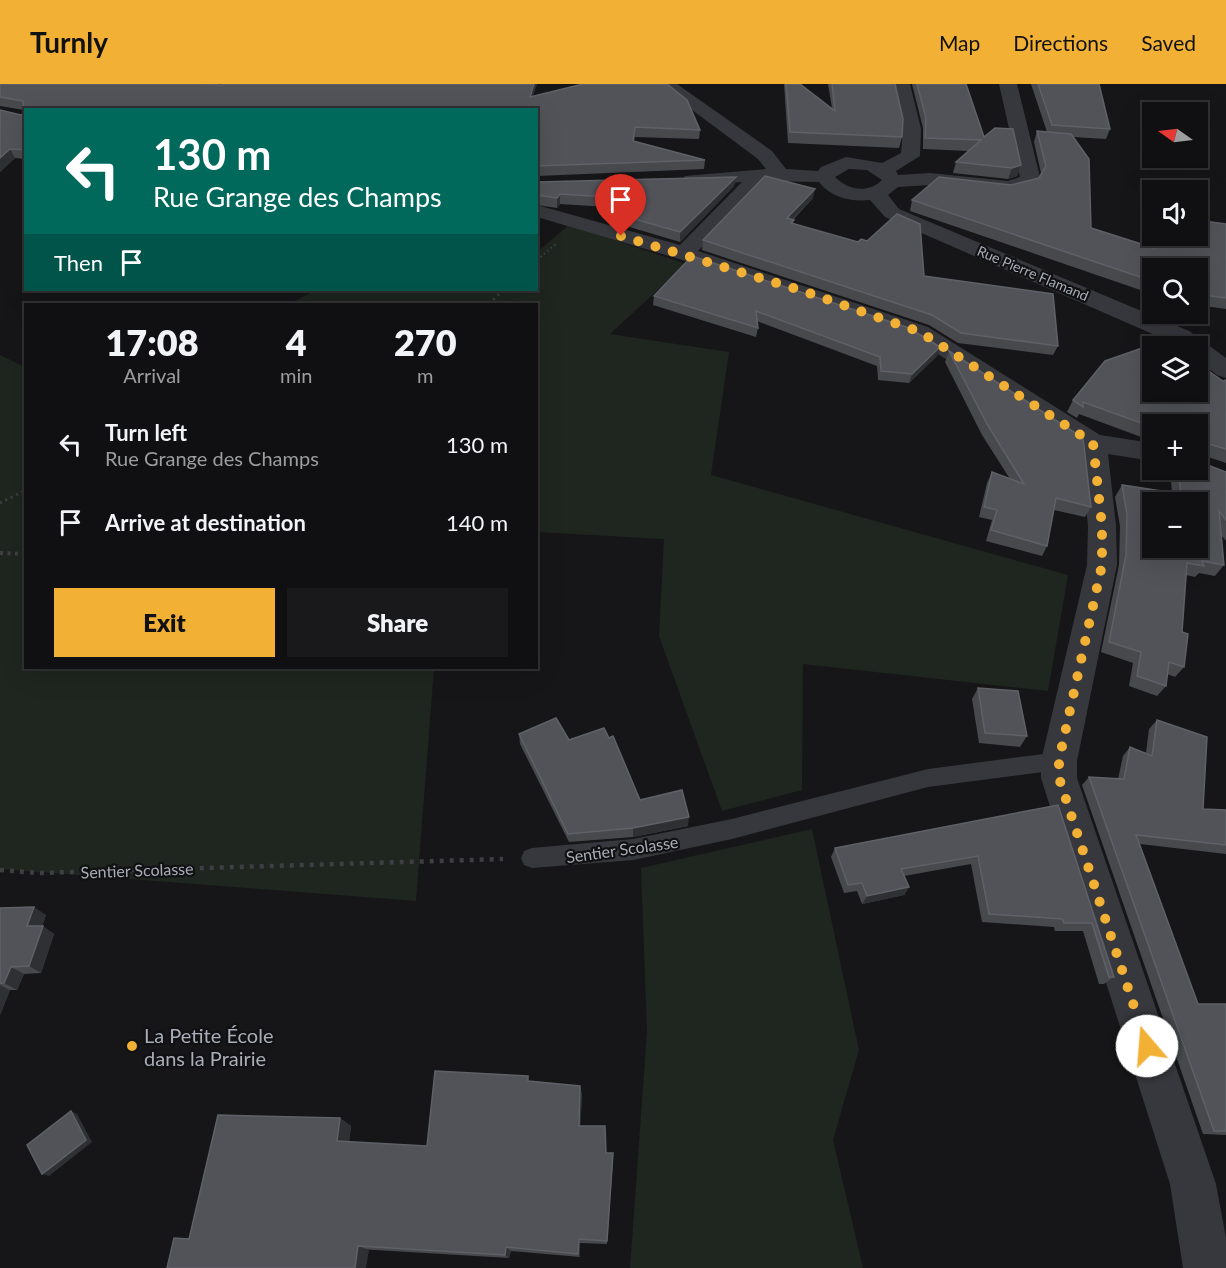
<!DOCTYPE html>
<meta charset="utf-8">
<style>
body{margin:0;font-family:Lato,sans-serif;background:#19191b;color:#f1f3f6;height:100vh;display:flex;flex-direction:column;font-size:22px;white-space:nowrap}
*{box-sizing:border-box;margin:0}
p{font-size:20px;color:#9c9d9f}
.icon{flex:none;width:33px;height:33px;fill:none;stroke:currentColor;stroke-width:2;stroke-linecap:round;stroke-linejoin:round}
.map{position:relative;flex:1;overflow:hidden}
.side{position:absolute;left:24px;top:219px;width:514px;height:366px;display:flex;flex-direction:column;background:#101012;border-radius:0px;box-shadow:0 6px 24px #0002,0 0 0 2px #303032}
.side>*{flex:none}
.guide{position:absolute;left:24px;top:24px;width:514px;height:183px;border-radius:0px;box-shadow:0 6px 24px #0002,0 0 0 2px #303032;background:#00695c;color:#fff;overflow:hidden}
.needle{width:39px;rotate:284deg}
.buttons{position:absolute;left:1142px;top:18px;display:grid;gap:12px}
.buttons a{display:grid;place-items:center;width:66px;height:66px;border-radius:0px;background:#101012;box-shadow:0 6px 24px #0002,0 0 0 2px #303032;font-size:30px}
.pin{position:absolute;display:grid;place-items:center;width:51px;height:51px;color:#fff;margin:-62px -26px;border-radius:50% 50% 50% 0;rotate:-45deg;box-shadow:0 0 6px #0007}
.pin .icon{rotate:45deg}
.me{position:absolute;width:66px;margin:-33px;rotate:342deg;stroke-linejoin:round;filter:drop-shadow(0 0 4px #0008)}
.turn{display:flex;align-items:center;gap:21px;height:126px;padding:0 30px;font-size:27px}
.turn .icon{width:78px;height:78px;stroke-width:2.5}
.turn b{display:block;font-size:42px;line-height:51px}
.then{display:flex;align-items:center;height:57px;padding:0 30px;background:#0003;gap:12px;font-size:22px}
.eta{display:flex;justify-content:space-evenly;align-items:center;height:102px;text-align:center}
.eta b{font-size:36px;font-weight:800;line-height:42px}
.action{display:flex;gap:12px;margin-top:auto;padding:12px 30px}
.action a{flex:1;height:69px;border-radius:0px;background:#f2b134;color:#111;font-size:24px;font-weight:800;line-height:69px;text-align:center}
.action a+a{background:#19191b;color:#f1f3f6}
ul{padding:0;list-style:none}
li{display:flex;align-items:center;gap:18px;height:78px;padding:0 30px}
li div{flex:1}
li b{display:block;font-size:22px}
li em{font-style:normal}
header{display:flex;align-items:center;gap:36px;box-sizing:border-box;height:84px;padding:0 30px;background:#f2b134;color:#111}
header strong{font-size:28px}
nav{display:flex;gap:33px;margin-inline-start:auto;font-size:21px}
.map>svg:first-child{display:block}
.green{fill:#1e261f}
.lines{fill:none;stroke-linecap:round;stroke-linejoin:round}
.path-far3{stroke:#3d3f44;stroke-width:2;stroke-dasharray:1.5 3;stroke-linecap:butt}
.path-far2{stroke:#3d3f44;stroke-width:3;stroke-dasharray:2 4;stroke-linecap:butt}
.path-far1{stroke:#3d3f44;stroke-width:4;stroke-dasharray:3 4.5;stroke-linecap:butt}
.path{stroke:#3d3f44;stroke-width:4.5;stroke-dasharray:4 6;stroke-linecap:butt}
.service{fill:#37383d;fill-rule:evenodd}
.minor{fill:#37383d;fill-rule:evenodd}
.wall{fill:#47494d}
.shaded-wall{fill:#2f3033}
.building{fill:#525359;stroke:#5f6168;stroke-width:1.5;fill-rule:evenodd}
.route{stroke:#f2b134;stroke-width:10;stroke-dasharray:0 18}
.poi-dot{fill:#f2b134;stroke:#111113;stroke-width:2}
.labels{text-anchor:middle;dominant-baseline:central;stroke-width:4.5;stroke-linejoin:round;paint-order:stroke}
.far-street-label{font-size:14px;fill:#a8adb8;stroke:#111113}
.street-label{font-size:16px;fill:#a8adb8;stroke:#111113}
.near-poi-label{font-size:20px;fill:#a8adb8;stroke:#111113;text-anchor:start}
</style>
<header>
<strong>Turnly</strong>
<nav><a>Map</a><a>Directions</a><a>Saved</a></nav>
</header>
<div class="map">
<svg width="1226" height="1184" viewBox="0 0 1226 1184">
<rect width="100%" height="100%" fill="#161618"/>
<g class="green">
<polygon points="569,141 686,180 610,250 729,268 711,391 1068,491 1048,607 803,580 802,706 722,727 659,552 664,455 537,448 537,220 289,220 316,206 537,206 537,168"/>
<polygon points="0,271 25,283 26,584 434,584 416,817 0,785"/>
<polygon points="812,745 859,966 833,1056 863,1184 630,1184 647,947 641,784"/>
</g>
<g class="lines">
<polyline class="path-far3" points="537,176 557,159"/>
<g class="path-far2">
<polyline points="489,220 503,206"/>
<polyline points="0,419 26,406"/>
</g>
<polyline class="path-far1" points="0,469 26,470"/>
<polyline class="path" points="0,786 38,789 503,775"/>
<polygon class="service" points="1059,668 1066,671 1069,677 1066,683 1059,686 928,703 732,755 633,776 532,784 524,781 521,774 524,767 532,764 633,755 732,735 928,685"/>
<path class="minor" d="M657,0h20l95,67 14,18 32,2 3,-4 25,-10 36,6 19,-10 2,-24 -11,-45h18l11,45 -1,27 -24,15 2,4 32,-2 78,8 12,-4 -21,-93h18l23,93 -6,9 -26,7 -78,-8 -32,2 -10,8 11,14 290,122 37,27v20l-9,-3 -20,-15v-14h-17l-295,-129 -15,-17c-18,2 -39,-2 -51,-18l-54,-1 -67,70 230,76 172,108 52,8v18l-44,-7 8,72 1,39 -40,196v17l139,406 10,54v30h-43l-13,-84 -129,-406v-17l46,-196 1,-39 -8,-79 -168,-110 -236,-79 -139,-41v-12l143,40 62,-63 -50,4 -10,-6 3,-4 81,-7 -8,-10zM849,85l18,1 15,10c-14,14 -34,10 -47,-3z"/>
</g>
<g class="wall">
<polygon points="0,0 222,1 533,12 700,46 699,55 635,53 634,57 705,76 704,85 537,92 537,26 26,26 26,75 15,74 0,88 0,26 21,31 24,29 24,26 0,22 0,23"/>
<polygon points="784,0 786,0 832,24 828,0 895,0 902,53 899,64 788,59"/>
<polygon points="912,0 966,0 984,53 1021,81 1017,92 1008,95 953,89 956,78 969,67 923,65 923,44"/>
<polygon points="1031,0 1099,0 1110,45 1106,55 1073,53 1091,144 1154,164 1226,140 1226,225 1197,221 1197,184 1152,184 1152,210 910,127 912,116 1011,101 1039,94 1041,89 1034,58 1037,47 1047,48"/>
<polygon points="736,93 734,102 680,158 606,136 607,123 560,120 557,124 537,121 537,98"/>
<polygon points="813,114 793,136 794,136 793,139 924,192 1058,262 1053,271 958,259 929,241 702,166 703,156"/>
<polygon points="692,172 940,263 937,272 909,299 878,296 877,282 757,237 758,244 756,253 653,221 654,212"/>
<polygon points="949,267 1091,423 1085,433 1054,426 1047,462 1042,472 986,457 992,436 979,433 987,399 992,388 1010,395 982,351 945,278"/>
<polygon points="1226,296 1226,379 1202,371 1199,378 1226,388 1226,457 1221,451 1224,481 1215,492 1199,489 1195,493 1186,491 1182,548 1184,583 1175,593 1167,590 1166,602 1157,612 1129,602 1133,579 1101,568 1119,481 1120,442 1115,413 1122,401 1172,408 1170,386 1197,386 1197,340 1152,340 1152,357 1079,330 1077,334 1067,328 1073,316"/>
<polygon points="978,604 1027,652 1020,663 979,659 972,615"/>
<polygon points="1157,636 1203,725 1226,726 1226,770 1140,760 1198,920 1226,920 1226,1051 1203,1050 1082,701 1089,693 1118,695 1123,672 1130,663 1146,669 1149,645"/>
<polygon points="519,650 640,716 688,742 633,753 569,758 520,660"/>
<polygon points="1058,721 1114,893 1104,900 1099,900 1083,847 1055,847 1054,843 982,838 971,780 904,792 909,803 904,811 862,820 857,807 844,809 831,773 835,764"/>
<polygon points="0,824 46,831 42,842 54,850 41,889 24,890 17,906 10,906 0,931"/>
<polygon points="530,997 580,1002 582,1011 580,1042 613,1076 607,1160 580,1159 580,1173 511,1167 509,1174 189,1155 340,1034 351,1042 349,1058 427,1062"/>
</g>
<g class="shaded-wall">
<polygon points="534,0 537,0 530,22 530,13"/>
<polygon points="10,65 15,74 0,88 0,74"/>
<polygon points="1021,81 1017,92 1008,95 1012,84"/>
<polygon points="736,93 734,102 680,158 680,148"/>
<polygon points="815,105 813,114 785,143 787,134"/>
<polygon points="560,110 560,120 557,124 557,114"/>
<polygon points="940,263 937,272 909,299 912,290"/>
<polygon points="1202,372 1197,380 1197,374"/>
<polygon points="689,733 688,742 633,753 633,744"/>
<polygon points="909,803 904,811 862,820 867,812"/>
<polygon points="34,823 46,831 39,851 27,842"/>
<polygon points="43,842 54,850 41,889 29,882"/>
<polygon points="11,883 24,890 17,906 4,899"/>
<polygon points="0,901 10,906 0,931"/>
<polygon points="580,1002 582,1011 580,1050 579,1042"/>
<polygon points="71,1027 77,1030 92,1058 49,1092 42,1090"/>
<polygon points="340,1034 351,1042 348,1064 337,1057"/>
<polygon points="579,1155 580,1159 580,1173 578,1170"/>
<polygon points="358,1162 369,1166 366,1184 355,1184"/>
<polygon points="506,1163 511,1167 509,1174 505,1171"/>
</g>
<g class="building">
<polygon points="0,0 201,0 222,1 224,0 534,0 530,13 583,0 667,0 687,16 700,46 635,43 633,57 705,76 537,82 537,26 26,26 26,66 10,65 0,74 0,26 21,31 24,29 23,17 0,13"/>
<polygon points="786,0 800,0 835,27 832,0 895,0 903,35 902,53 790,48"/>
<polygon points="917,0 966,0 984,53 995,44 1013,45 1021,81 1012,84 956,78 981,56 925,54 926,34"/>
<polygon points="1038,0 1099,0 1110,45 1052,41"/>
<polygon points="1037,47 1071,50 1089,75 1091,144 1154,164 1162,152 1197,152 1197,136 1226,140 1226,214 1197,210 1197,184 1152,184 1152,197 912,116 939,93 1011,101 1039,94 1046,82"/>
<polygon points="765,92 815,105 787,134 794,136 791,139 858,158 861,155 867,157 897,130 920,140 924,192 1053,210 1058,262 961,249 932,231 703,156"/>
<polygon points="736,93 680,148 606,127 609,113 560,110 557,114 537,111 537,98"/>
<polygon points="692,172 909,244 940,263 912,290 881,287 880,273 756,227 758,244 654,212"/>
<polygon points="1165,256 1174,262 1152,262 1152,308 1197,308 1197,279 1223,297 1226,296 1226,365 1205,359 1202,361 1202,372 1197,374 1197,340 1152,340 1152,343 1083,318 1083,323 1073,316 1105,277"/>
<polygon points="949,267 1083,354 1091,423 1056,414 1047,462 991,446 997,426 984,423 992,388 1024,400 987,340"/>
<path d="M1197,377l29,11v48l-7,-9 5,54 -22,-4 2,5 -17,-3 -5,69 6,2 -4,33 -15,-5 -3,24 -29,-10 4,-24 -32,-10 17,-87 1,-40 -5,-30 59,9 -3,-24h19zM1152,418h45v46h-45z"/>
<polygon points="978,604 1018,607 1027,652 985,649"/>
<polygon points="556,634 569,656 604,644 609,654 613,652 640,716 682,706 689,733 633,744 568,750 519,650"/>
<polygon points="1157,636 1207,653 1203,725 1226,726 1226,761 1136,751 1198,920 1226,920 1226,1047 1214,1047 1089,693 1124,695 1130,663 1152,672"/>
<polygon points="1058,721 1114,893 1109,893 1092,839 1064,839 1062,835 989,830 978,772 901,785 909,803 867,812 862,799 848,801 835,764"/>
<polygon points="34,823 27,842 43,842 29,882 11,883 4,899 0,899 0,824"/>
<polygon points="435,987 528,992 528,997 580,1002 579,1042 605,1042 606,1069 613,1069 607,1157 579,1155 578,1170 506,1163 505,1171 358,1162 355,1184 167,1184 174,1154 189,1155 218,1031 340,1034 337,1057 427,1062"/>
<polygon points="71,1027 86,1056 42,1090 27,1061"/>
</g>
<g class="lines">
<polyline class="route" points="621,152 803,207 920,248 1093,359 1102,442 1102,481 1059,676 1059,694 1147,962"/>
</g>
<circle class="poi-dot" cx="132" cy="962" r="6"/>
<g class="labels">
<g class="far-street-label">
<text transform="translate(1033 189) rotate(23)">Rue Pierre Flamand</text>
</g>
<g class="street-label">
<text transform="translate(622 765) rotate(-8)">Sentier Scolasse</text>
<text transform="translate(137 786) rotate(-2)">Sentier Scolasse</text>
</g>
<g class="near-poi-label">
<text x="144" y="951">La Petite École<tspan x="144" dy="23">dans la Prairie</tspan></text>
</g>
</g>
</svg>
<div class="buttons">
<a><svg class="needle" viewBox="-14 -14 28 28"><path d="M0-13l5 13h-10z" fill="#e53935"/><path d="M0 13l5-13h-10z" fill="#9c9d9f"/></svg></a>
<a><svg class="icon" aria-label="sound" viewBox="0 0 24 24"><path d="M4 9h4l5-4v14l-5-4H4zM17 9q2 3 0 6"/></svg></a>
<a><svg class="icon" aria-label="search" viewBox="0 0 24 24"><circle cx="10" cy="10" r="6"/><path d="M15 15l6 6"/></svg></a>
<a><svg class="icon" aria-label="layers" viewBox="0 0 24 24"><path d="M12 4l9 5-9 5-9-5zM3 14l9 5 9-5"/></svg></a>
<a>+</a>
<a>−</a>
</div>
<div class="pin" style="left:621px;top:152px;background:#d93025"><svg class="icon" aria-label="arrive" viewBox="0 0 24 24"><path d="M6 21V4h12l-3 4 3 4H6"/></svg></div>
<svg class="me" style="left:1147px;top:962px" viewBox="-20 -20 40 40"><circle r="19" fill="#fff"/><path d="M0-13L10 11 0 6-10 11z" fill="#f2b134"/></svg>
<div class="guide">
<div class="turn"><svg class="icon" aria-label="left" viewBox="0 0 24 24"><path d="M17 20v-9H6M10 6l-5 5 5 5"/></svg><div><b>130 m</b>Rue Grange des Champs</div></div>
<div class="then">Then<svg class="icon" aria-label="arrive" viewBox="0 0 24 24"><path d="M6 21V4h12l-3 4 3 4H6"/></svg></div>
</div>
<section class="side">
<div class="eta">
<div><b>17:08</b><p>Arrival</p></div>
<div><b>4</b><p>min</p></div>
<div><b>270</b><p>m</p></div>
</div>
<ul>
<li><svg class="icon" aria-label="left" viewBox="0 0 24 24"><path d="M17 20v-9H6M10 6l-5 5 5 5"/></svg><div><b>Turn left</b><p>Rue Grange des Champs</p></div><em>130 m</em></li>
<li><svg class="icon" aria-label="arrive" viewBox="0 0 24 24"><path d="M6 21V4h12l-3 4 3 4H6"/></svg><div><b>Arrive at destination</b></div><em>140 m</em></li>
</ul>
<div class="action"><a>Exit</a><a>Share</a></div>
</section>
</div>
